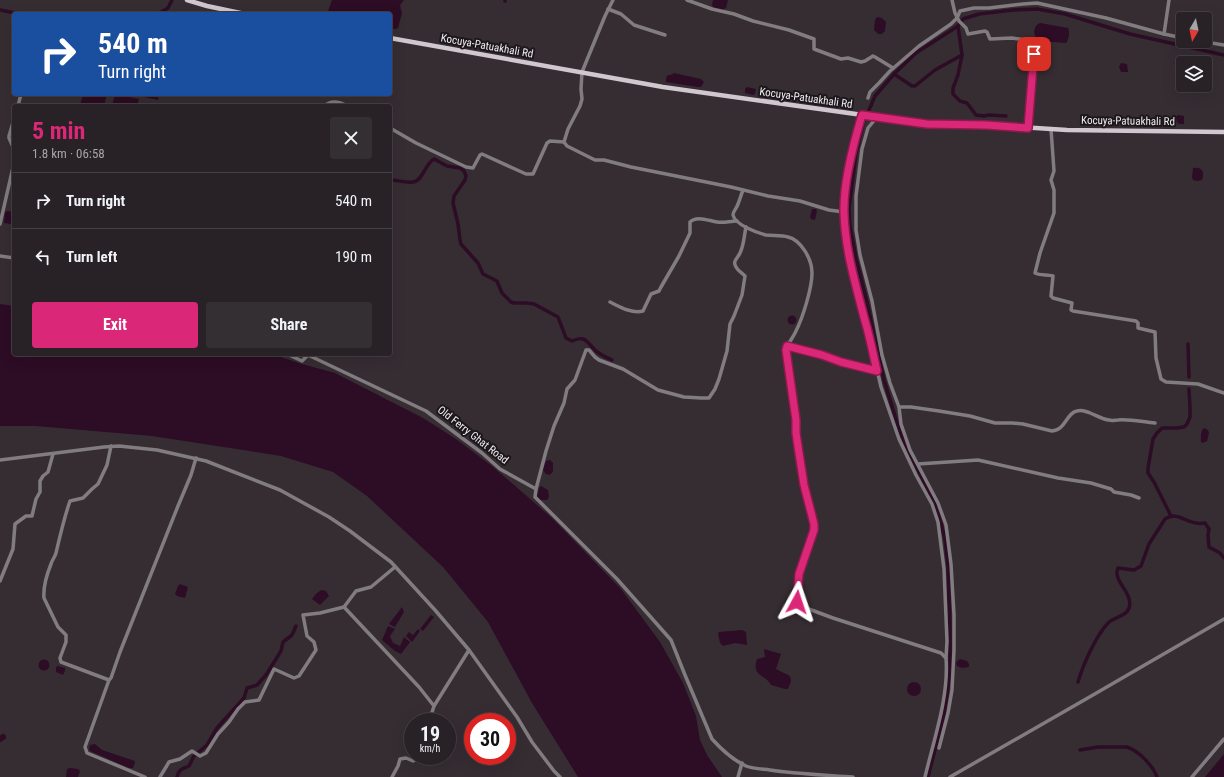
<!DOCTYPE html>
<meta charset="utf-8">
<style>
body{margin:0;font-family:"Roboto Condensed",sans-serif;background:#342f32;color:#f1f3f6;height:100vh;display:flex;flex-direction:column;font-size:15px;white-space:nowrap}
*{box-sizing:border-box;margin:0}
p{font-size:13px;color:#a5a4a7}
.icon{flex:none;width:22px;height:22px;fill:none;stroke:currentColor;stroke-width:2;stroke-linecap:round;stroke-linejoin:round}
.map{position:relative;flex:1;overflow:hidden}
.drawer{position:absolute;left:12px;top:104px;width:380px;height:252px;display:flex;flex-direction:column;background:#282226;border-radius:4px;box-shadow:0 4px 16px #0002,0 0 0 1px #443f43}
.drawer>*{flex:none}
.hud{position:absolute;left:12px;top:12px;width:380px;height:84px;border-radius:4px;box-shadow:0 4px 16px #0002,0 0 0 1px #443f43;background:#1a4fa0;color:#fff;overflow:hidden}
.needle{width:26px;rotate:189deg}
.tools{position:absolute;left:1176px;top:12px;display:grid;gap:8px}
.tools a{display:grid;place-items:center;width:36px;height:36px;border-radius:4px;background:#282226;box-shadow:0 4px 16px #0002,0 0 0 1px #443f43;font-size:20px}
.speed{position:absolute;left:404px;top:713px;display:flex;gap:8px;font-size:20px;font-weight:700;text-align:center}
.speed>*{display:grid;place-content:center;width:52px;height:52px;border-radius:50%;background:#282226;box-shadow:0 4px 16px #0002,0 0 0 1px #443f43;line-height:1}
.speed small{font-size:10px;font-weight:400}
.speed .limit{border:6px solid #d22;background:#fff;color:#111}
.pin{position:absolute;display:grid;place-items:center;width:34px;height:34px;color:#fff;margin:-17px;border-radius:8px;box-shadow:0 2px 6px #0006}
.me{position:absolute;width:44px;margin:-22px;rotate:5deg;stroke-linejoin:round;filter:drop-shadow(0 0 3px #0008)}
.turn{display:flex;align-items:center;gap:14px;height:84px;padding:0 20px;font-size:18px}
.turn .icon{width:52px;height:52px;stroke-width:2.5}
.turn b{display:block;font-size:28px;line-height:34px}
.round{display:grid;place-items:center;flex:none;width:42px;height:42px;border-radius:4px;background:#342f32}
.headline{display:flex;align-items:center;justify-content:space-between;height:68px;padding:0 20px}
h1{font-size:24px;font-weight:700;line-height:30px;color:#db2777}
.action{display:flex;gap:8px;margin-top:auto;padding:8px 20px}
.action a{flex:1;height:46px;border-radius:4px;background:#db2777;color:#fff;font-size:16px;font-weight:700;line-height:46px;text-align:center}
.action a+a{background:#342f32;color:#f1f3f6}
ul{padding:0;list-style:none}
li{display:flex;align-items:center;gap:12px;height:56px;padding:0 20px;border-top:1px solid #443f43}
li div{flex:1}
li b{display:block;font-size:15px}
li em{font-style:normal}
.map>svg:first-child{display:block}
.water{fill:#2d0c25}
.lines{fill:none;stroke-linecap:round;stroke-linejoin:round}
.canal{stroke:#2d0c25;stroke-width:3.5}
.river{stroke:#2d0c25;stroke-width:6}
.minor{stroke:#817c7f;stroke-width:3.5}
.major{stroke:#d1c7ce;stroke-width:4.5}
.route-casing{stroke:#8e194d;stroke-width:10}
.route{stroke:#db2777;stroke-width:7}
.labels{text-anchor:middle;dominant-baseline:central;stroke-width:4;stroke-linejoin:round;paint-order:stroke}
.street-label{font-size:11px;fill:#f2ecf0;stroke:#1b171a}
</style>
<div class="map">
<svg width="1224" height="777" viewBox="0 0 1224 777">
<rect width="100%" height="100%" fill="#362d33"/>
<g class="water">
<polygon points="332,0 404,0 400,5 402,13 398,28 395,29 390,28 390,14 327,14"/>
<polygon points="713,0 728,0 726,8 721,10 714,8 712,5"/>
<polygon points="877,17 882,18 886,22 885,31 882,34 878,34 874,30 875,20"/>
<path d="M1040,23l28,5c2,3 1,12 -2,15l-27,-2c-6,-4 -7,-15 1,-18z"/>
<polygon points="1121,63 1127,64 1128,72 1121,72 1119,67"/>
<polygon points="674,73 701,79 704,82 701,87 698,87 666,82 666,78 668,75 671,75"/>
<polygon points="747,87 756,89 755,94 753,95 745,93 745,89"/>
<path d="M774,89l17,3 1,1 1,4 -2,1c-8,-1 -14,1 -21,-1l1,-7z"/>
<polygon points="83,94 107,94 104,106 80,106"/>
<polygon points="115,94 139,99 137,106 112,106"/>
<polygon points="145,94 159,94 158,100 144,97"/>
<polygon points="805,94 808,97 816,97 815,102 804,102 803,100 804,95"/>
<path d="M825,98l10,2 1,4c-4,2 -12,0 -15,-3z"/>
<polygon points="1178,115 1184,116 1184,124 1179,124 1177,122 1176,117"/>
<path d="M1193,168c9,-1 12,4 9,12l-4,1 -5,-1 -1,-3z"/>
<polygon points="812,209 816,209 817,211 815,220 811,219 810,217"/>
<polygon points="8,211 13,212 14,215 11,224 4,223 5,212"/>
<polygon points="0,304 14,306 14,354 272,354 302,364 335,373 423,418 456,439 492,466 552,518 621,589 660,642 683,683 696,716 700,740 707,755 722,777 578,777 532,703 488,622 443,567 367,496 333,472 281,456 152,436 36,426 0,426"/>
<circle cx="792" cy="320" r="4.5"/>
<path d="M1204,428l4,2 1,3 -2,8 -4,2 -2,-1c0,-4 -1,-11 3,-14z"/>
<path d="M550,460l3,3v8l-2,3c-4,2 -6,-1 -8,-4l3,-9z"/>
<polygon points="541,486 548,490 549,497 547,500 540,500 537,496 539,488"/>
<polygon points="180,584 188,587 185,598 177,596 175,594 178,586"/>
<polygon points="321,590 326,591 329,596 320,605 312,599 316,594"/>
<polygon points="402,607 404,612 395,627 389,624"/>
<polygon points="431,615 434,617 423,631 420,629"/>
<polygon points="388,626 395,629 390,636 393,643 400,646 404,637 410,642 401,654 395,651 382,640"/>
<polygon points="418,629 420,631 412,642 406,636 409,632 413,635"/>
<polygon points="742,630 746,632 747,645 735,643 723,646 720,643 718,634 719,632"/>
<path d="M764,649l17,5 -5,15 14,7 1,5 -3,8h-3l-14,-4c-5,-11 -20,-8 -14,-26l8,-2z"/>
<polygon points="960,659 967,661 969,664 969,667 962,668 957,666 956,662"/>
<circle cx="44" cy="665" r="5.5"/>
<polygon points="58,666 65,668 65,671 63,675 56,672 56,667"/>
<circle cx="914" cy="689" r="7"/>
<polygon points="95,744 102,750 135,761 135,763 133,768 129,768 90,751 89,749 90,745"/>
<polygon points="1224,754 1224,777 1205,777"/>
<polygon points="70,768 78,769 80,771 78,777 66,777 67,769"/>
</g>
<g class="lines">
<g class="canal">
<polyline points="505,1 505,0"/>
<polyline points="0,10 20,14"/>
<polyline points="158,14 168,8 172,0"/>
<polyline points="958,26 962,55 958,75 953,88 953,94 960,101 967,103 976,115 984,116 989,115 1006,116"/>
<polyline points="894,74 912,86 915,86 935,70 962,55"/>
<path d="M390,180c8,0 15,3 23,2 9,0 12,-18 21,-23l13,7 13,2 4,3 2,5 -1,4 -11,16 -1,7 5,21 2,16 1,4 17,19 5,11 14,7 5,12 9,9 3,1h13l7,1 24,13 8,21 6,3c13,-6 14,0 23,9 5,5 11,7 17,10"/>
<polyline points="1188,344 1189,377"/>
<polyline points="1171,516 1154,482 1148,473 1148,468 1153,439 1157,433 1162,428 1177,428 1184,427 1187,424 1190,417 1190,408 1189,389"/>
<path d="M1078,682c5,-17 18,-47 31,-60 6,-5 18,-6 20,-14 5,-15 -17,-27 -11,-40l16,2 7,-4 8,-22 16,-25c12,-8 20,3 31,4 3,1 6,0 9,0l4,6 -1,6 1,12 11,6 4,5"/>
<path d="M1080,750l18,-3h29c12,4 26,19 30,30"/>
<path d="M177,777c2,-8 5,-8 12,-11l5,-10 13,-11 10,-17 27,-30 3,-10 10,-3 9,-10 15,-24 2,-9 9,-7 4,-9"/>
<polyline points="928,777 944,715 950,673 950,631 948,565 945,539 937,508 907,448 899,429 884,380 867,302 856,258 850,226 849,209 856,154 863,124 875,96 894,74 916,53 958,26 963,19 979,14 1013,10 1037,9 1065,14 1130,34 1224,55"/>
</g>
<polyline class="river" points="0,739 3,737"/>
<g class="minor">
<polyline points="687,0 712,9 734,14 753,21 789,30 814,39 814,49 841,59 848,58 861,62 865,61 873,56 875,57 893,68"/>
<polyline points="952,0 955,13 959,21 966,28 968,34 985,31 987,32 990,39 1012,38 1032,41 1035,45 1029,128"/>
<polyline points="608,9 621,14 634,25 665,35"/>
<polyline points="1164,34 1169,0"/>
<polyline points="1199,41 1224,45"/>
<polyline points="868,98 870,92 879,83 890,71 919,46 951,24 957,18 960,11 974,8 989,8 1023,4 1037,3 1106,18 1164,34 1183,38"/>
<polyline points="18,106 21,94"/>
<path d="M325,106c6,-7 15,-4 23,0"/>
<polyline points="862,115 852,153 847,182 844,212 847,243 858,296 868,331 881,387 899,439 916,475 932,504 938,522 944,569 947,641 946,658"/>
<polyline points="877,117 868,128 862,149 856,196 856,230 860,255 872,301 882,355 890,383 899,407 901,424 910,450 938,503 946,525 951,564 954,615 954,650 952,690 948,713 939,748"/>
<polyline points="14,119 9,136 9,138 14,149"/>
<polyline points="390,128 416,143 466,167 473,168 480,155 482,154 526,174 533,174 547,143 550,141 564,142 568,129 580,106 582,99 581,89 582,72 605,16 613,0"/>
<path d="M1051,129l3,42 -3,9 3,10v23l-14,40 -5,20c6,3 12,1 18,3l-2,20 2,2 19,5 -1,7 2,1 63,10 2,2v5l17,4 1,26 5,21 5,3 32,2 26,9"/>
<polyline points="564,142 567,146 595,160 604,160 631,167 731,187 768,196 800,201 829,210 844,212"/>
<path d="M743,190c-2,5 -3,9 -5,14 -1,4 -5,7 -5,11 2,10 25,18 33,20 7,1 15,0 22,2 13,3 24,22 24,36 0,15 -9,44 -16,58 -3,7 -8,12 -10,19l10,70v13l3,20 6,32 9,39v5l-15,45 -2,28 9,6 27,10 108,35 5,5c3,39 -12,81 -21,119"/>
<polyline points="0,224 14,163"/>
<polyline points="0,256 14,258"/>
<path d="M610,302c10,5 22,12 33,9l8,-17 8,-3 2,-4 18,-31 11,-23v-11c7,-7 19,-1 27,0 7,1 13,-1 20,-1"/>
<polyline points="787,346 822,355 841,362 877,371"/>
<path d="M287,354l15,7 6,-6 118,56 56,42 18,16 36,20 -1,8 82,82 54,61 14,35 27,64c9,10 21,21 34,27 7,3 16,3 24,4 27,4 55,5 83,7"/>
<path d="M899,407h12l28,4 31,5 25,7h17l11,1 29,7c14,-1 14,-18 25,-20 9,-3 22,8 32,9 3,1 6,0 9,0 12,-1 25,2 37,3"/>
<path d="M111,446l-4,19 -9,19 -6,5 -9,9 -13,3c-6,17 -10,35 -14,52 -1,4 -4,7 -5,11 -4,10 -8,23 -7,34l14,29 8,8v7l-6,16 1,4 48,18 2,-2 9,-26 58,-146 13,-31 5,-17"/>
<polyline points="0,460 104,447 119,446 157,450 206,461 280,490 329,517 350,531 391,562 435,610 469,650 517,717 532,742 554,771 560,777"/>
<polyline points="918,464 978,460 1058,478 1091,483 1111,489 1114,492 1131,495 1139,498"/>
<path d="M536,489l10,-38 8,-25 10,-23 3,-14 8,-9 11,-30h3l6,7 4,3 24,9 35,21 26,7 17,1h8l6,-9 4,-10 8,-28 3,-27 4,-8 8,-21 3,-19c-3,-3 -7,-5 -9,-9 -4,-6 2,-9 4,-14 4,-8 4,-17 6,-26"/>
<polyline points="0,581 13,549 15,524 26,516 32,516 36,499 40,492 40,481 43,476 48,472 53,454"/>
<polyline points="344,607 419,687 434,706"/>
<polyline points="109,680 85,747 87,753 145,777"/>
<polyline points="429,722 434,706 469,650"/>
<polyline points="160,777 169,762 180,759 192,751 200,756 206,753 218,734 229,722 238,709 245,702 259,700 274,669 294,678 299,676 316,650 314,642 307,636 303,615 320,613 344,607 356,591 371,587 395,567"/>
<polyline points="392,777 398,766 400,759 406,758 413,761 417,759 418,756"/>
<polyline points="738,777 742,763"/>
<polyline points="950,777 1093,695 1224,619"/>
<polyline points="1192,777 1224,739"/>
</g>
<g class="major">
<polyline points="187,0 207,6 245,14"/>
<polyline points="390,38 663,87 927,124 986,125 1067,130 1224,132"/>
</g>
</g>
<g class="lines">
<g class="route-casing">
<path id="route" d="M797,602l2,-28 15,-44v-6l-10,-39 -5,-32 -3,-20v-13l-10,-70 1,-4 35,9 19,7 36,9c-4,-17 -7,-34 -12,-50 -9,-35 -20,-71 -21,-108 -1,-31 9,-68 18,-98l65,9 59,1 42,3 6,-74"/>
</g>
<use href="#route" class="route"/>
</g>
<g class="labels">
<g class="street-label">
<text transform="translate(487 46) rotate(10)">Kocuya-Patuakhali Rd</text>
<text transform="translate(806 98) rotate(8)">Kocuya-Patuakhali Rd</text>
<text transform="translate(1128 121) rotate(1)">Kocuya-Patuakhali Rd</text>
<text transform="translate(473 435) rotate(38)">Old Ferry Ghat Road</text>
</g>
</g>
</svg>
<div class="tools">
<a><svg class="needle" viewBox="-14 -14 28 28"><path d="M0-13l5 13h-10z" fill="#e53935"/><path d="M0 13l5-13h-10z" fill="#a5a4a7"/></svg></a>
<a><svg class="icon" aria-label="layers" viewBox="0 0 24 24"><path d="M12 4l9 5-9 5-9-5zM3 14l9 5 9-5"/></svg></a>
</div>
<div class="speed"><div>19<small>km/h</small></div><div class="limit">30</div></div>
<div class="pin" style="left:1034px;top:54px;background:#d93025"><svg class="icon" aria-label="arrive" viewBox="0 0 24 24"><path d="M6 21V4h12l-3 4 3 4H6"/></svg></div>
<svg class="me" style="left:797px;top:602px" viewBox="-20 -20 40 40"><path d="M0-17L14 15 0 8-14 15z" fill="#db2777" stroke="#fff" stroke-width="4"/></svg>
<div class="hud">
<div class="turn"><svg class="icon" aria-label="right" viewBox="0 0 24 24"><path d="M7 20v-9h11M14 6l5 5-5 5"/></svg><div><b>540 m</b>Turn right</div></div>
</div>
<section class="drawer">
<div class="headline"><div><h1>5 min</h1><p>1.8 km · 06:58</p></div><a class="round"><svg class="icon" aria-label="close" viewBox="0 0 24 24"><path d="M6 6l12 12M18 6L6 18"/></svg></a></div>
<ul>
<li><svg class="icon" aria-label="right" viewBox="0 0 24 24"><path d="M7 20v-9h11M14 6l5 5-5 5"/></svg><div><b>Turn right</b></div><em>540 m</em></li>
<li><svg class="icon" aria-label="left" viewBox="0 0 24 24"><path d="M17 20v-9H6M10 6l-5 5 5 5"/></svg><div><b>Turn left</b></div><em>190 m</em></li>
</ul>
<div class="action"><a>Exit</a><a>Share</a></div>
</section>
</div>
